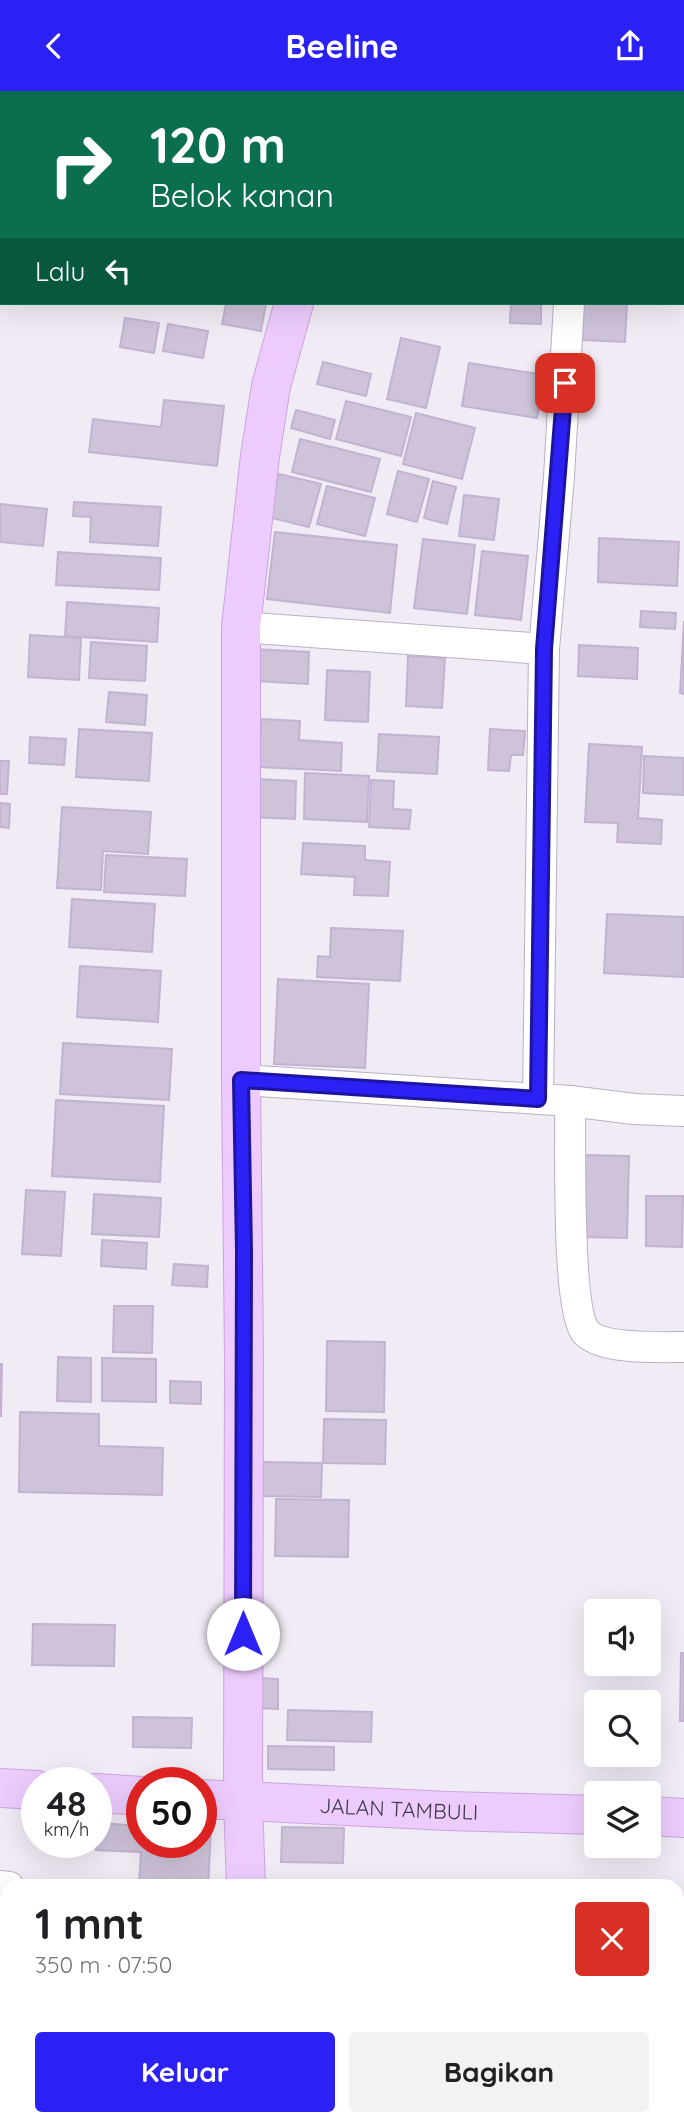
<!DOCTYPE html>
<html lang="id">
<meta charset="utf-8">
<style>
body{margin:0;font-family:Quicksand,sans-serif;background:#f2f2f2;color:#202124;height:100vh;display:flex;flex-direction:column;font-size:26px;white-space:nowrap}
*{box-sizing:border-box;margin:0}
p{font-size:23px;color:#757577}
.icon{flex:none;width:38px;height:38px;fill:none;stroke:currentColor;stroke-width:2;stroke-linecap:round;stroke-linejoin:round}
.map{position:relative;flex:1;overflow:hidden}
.sheet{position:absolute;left:0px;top:1788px;width:684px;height:247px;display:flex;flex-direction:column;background:#fff;border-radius:21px 21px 0 0;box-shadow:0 7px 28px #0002}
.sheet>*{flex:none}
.guide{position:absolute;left:0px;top:0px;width:684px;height:214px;box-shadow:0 7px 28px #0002;background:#0b6e4f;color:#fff;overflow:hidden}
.tools{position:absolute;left:584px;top:1508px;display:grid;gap:14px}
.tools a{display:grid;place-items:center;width:77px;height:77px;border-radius:7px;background:#fff;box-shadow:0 7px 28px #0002;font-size:35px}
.speed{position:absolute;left:21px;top:1676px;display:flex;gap:14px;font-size:35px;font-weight:700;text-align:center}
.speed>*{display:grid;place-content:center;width:91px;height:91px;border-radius:50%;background:#fff;box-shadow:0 7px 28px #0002;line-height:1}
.speed small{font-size:18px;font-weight:400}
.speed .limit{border:10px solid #d22;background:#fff;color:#111}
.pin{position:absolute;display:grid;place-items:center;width:60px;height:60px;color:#fff;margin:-30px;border-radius:14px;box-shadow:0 4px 10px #0006}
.me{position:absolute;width:77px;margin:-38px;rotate:0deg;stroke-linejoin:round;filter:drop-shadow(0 0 5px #0008)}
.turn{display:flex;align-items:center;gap:24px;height:147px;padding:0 35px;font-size:32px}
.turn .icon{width:91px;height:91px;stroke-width:2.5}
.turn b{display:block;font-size:49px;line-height:60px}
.then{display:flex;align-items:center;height:66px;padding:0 35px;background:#0003;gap:14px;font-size:26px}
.round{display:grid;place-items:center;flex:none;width:74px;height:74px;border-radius:7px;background:#f2f2f2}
.summary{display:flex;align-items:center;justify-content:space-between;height:119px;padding:0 35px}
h1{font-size:42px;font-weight:700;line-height:52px}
.cta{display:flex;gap:14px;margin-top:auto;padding:14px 35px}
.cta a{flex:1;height:80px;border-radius:7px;background:#2c21f5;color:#fff;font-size:28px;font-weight:700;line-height:80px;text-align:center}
.cta a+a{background:#f2f2f2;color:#202124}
header{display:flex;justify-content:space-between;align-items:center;height:91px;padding:0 35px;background:#2c21f5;color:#fff;font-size:32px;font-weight:700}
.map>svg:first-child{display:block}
.building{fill:#cec3d9;stroke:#c3b3d1;stroke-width:2}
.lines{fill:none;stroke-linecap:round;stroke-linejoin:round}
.street-casing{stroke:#bbb0c3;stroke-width:32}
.secondary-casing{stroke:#caa4e0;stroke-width:40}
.street{stroke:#fff;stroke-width:30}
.secondary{stroke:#edccfd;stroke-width:38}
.route-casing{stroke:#1d159f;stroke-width:18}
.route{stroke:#2c21f5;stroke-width:12}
.labels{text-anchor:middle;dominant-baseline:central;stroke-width:7;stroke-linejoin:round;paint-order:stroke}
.street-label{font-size:21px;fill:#413849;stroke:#fff}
</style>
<header><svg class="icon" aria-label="back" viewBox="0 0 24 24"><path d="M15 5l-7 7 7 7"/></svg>Beeline<svg class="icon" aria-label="share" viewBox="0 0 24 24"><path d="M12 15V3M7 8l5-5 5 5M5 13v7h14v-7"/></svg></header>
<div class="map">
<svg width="684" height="2035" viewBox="0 0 684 2035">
<rect width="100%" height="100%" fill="#f1ebf5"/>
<g class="building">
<polygon points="391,0 460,0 391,2"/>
<polygon points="216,212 266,212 261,240 222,233 226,213"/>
<polygon points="511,212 541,212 541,233 510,232"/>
<polygon points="583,212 627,212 625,251 582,249"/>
<polygon points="125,227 159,232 154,262 120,256"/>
<polygon points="168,233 208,240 203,267 163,260"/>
<polygon points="401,247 440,256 426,317 387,308"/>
<polygon points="323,271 371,283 366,305 317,293"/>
<polygon points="469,272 545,284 537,327 462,315"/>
<polygon points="164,309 224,315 217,375 89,361 93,328 161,336"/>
<polygon points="346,310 411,326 401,365 336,348"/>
<polygon points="296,319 335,329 330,348 291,337"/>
<polygon points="416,322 475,337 462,388 403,373"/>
<polygon points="300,348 380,368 371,401 292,381"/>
<polygon points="398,380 429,388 417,431 387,423"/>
<polygon points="279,383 321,393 309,436 268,426"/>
<polygon points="433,390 456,396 447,433 424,427"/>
<polygon points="327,395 375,407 365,445 317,433"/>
<polygon points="464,404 499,408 494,449 459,445"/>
<polygon points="74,411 161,416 158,455 90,451 91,426 73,425"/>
<polygon points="0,413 47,418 43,455 0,451"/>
<polygon points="275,441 397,454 390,522 267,508"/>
<polygon points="599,447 679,451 677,495 598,491"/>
<polygon points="423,448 475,454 467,523 414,517"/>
<polygon points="482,460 528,465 521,529 475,524"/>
<polygon points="58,461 161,467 159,499 56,494"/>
<polygon points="67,511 159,517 157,551 65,545"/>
<polygon points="641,520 676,522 675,538 640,536"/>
<polygon points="684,530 684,603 680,602"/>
<polygon points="30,544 81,547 79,589 28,586"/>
<polygon points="91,551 147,555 145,590 89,587"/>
<polygon points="579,554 638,557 637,588 578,585"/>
<polygon points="254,558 309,561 308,593 253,590"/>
<polygon points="408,565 445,567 442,617 406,615"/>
<polygon points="327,579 370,581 368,631 325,629"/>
<polygon points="109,601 147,604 145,634 106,631"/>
<polygon points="261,628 300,630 299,649 342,652 341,680 259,676"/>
<polygon points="79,638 152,642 149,690 76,686"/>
<polygon points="490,638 525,640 523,664 511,664 509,680 488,679"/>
<polygon points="379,643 439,646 437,683 377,680"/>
<polygon points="30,646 66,648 64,674 29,672"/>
<polygon points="589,653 642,656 638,727 662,729 661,753 617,751 618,732 585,731"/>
<polygon points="644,665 684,667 684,704 643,702"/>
<polygon points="0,670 9,670 7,703 0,703"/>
<polygon points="305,682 369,685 367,731 304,728"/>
<polygon points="252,688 296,690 295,728 251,726"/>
<polygon points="371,689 394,690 393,718 411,719 409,738 369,736"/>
<polygon points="0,712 10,713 9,737 0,736"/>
<polygon points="62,716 151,721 148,763 103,760 101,799 57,797"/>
<polygon points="303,752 365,755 365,769 390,771 388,805 354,804 355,786 301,783"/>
<polygon points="106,764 187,768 185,805 104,801"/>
<polygon points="72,808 155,813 152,861 69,856"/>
<polygon points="607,823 684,826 684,886 604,882"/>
<polygon points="331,837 403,840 400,890 317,886 318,865 330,866"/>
<polygon points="80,875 161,880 158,931 77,926"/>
<polygon points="278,888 369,893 365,977 274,973"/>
<polygon points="63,952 172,958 169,1009 60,1003"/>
<polygon points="56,1009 164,1015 160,1091 52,1085"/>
<polygon points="582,1064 629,1065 627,1147 581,1146"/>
<polygon points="26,1099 65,1101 61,1165 22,1163"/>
<polygon points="94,1103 161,1107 159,1146 92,1143"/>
<polygon points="646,1105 683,1105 682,1156 646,1155"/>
<polygon points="102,1149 147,1152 146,1178 101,1175"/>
<polygon points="174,1173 208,1175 207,1196 172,1194"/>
<polygon points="114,1215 153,1215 152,1262 113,1261"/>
<polygon points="327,1250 385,1251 384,1321 326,1320"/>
<polygon points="58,1266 91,1267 91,1311 57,1310"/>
<polygon points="102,1267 156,1268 156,1311 102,1310"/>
<polygon points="0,1273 2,1273 1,1325 0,1325"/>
<polygon points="170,1290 201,1291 201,1313 170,1312"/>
<polygon points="20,1321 99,1323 99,1355 163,1357 162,1404 19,1401"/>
<polygon points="324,1328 386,1329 385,1373 323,1372"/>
<polygon points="262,1371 322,1372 321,1406 262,1405"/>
<polygon points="276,1408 349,1409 348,1466 275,1465"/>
<polygon points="33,1533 115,1534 114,1575 32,1574"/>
<polygon points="681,1562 684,1562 684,1630 680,1630"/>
<polygon points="258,1587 278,1588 278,1618 258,1617"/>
<polygon points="288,1619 372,1621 371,1651 287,1649"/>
<polygon points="133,1626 192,1627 191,1657 133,1656"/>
<polygon points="268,1655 334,1656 334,1679 268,1678"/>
<polygon points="97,1732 142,1735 142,1752 201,1752 201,1738 211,1738 208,1796 139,1795 141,1761 96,1759"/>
<polygon points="282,1736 344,1737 343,1772 281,1771"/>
</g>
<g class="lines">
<g class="street-casing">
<g id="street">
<polyline points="579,2 579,0"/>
<polyline points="241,536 544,558"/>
<polyline points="241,989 570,1010 634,1018 684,1020"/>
<polyline points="538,1008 544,558 559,386 569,212"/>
<path d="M570,1010c1,41 -4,203 15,230 14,19 77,16 99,16"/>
<polyline points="0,1795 9,1796"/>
</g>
</g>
<g class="secondary-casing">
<g id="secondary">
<polyline points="352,2 352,0"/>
<polyline points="0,1697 37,1699"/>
<polyline points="96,1702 142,1705"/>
<path id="s1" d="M201,1708l247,12 149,4"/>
<polyline points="649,1725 684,1727"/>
<polyline points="246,1796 243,1710 244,1266 241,989 241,536 260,365 271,295 294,212"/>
<polyline points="246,2035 246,2028"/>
</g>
</g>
<use href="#street" class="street"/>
<use href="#secondary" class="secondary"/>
</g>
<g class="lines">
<g class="route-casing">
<polyline id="route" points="243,1543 244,1161 241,989 538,1008 544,558 565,292"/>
</g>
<use href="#route" class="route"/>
</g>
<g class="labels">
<g class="street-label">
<text stroke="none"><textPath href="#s1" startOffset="198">JALAN TAMBULI</textPath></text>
</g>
</g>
</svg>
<div class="tools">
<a><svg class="icon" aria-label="sound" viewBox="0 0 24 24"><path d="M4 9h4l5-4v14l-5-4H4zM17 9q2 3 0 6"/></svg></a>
<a><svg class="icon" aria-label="search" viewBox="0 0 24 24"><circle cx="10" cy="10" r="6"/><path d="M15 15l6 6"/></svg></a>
<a><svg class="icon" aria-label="layers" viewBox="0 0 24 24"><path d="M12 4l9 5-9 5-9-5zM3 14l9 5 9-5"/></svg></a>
</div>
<div class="speed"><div>48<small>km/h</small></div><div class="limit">50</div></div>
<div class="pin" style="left:565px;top:292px;background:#d93025"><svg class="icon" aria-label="arrive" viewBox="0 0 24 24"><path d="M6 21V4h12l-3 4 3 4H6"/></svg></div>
<svg class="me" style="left:243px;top:1543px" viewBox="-20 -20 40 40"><circle r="19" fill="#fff"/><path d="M0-13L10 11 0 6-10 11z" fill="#2c21f5"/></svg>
<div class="guide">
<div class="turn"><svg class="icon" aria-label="right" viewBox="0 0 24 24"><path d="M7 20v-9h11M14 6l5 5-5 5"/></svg><div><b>120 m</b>Belok kanan</div></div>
<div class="then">Lalu<svg class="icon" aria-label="left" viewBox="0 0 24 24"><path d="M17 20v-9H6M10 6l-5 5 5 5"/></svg></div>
</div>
<section class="sheet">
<div class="summary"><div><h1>1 mnt</h1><p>350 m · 07:50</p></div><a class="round" style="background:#d93025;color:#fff"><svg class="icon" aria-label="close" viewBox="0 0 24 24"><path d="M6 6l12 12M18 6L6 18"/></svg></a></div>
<div class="cta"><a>Keluar</a><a>Bagikan</a></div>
</section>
</div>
